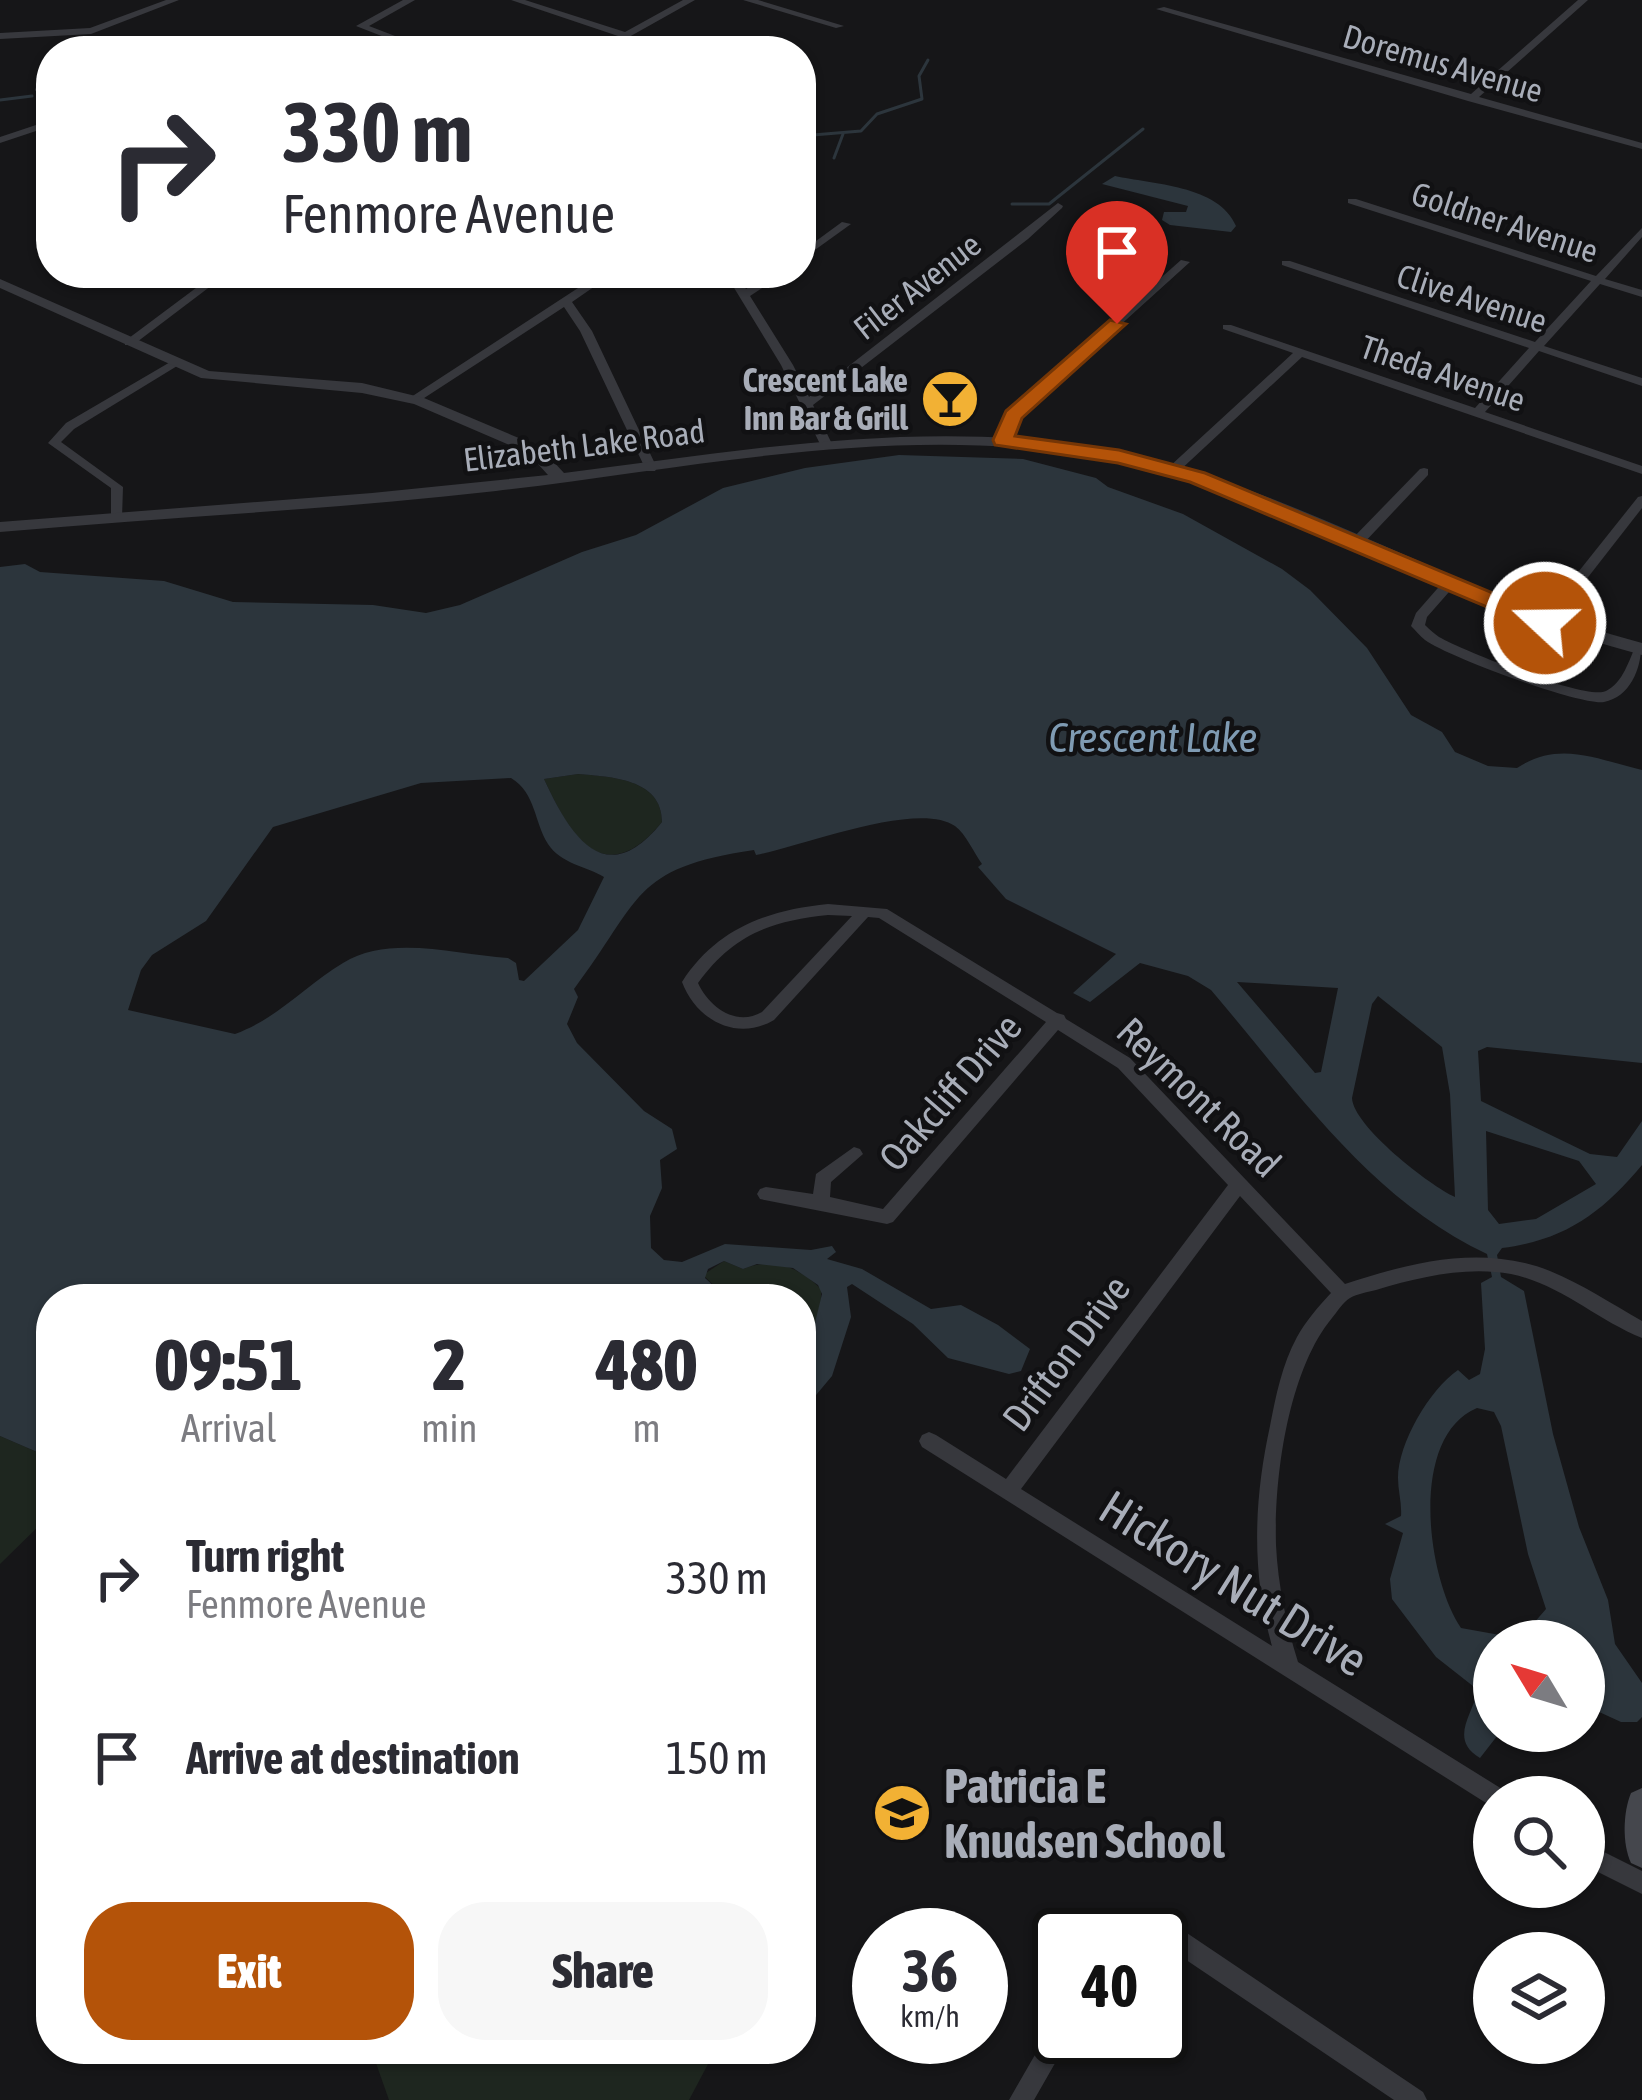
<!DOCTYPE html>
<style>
body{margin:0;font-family:"Asap Condensed",sans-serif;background:#f7f7f7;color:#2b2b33;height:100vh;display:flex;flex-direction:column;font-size:45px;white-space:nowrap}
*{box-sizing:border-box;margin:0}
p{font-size:39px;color:#7c7c81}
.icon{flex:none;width:66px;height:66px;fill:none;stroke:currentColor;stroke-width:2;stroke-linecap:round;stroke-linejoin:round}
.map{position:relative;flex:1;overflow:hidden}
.sheet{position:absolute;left:36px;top:1284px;width:780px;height:780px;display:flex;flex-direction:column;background:#fff;border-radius:48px;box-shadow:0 3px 9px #0004}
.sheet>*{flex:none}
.guide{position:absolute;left:36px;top:36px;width:780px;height:252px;border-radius:48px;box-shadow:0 3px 9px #0004;background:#fff;color:#2b2b33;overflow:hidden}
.needle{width:78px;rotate:308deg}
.fabs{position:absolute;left:1473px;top:1620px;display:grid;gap:24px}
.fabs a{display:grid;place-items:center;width:132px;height:132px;border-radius:50%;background:#fff;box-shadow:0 3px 9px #0004;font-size:60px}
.speed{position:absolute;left:852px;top:1908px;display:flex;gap:24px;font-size:60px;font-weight:700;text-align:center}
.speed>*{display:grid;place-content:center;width:156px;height:156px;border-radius:50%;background:#fff;box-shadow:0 3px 9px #0004;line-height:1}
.speed small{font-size:30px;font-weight:400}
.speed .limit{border:6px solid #111;border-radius:18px;background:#fff;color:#111}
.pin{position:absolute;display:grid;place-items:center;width:102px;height:102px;color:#fff;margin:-123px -51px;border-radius:50% 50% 50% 0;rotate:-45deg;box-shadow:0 0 12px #0007}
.pin .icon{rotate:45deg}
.me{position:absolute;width:132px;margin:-66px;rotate:291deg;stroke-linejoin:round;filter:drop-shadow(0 0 9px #0008)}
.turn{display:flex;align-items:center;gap:42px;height:252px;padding:0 48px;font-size:54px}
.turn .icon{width:156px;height:156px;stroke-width:2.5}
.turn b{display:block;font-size:84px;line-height:102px}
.eta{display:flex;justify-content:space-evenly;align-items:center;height:204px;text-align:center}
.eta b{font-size:72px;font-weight:800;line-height:84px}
.button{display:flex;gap:24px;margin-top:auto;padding:24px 48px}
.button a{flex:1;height:138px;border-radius:48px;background:#b45309;color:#fff;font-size:48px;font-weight:800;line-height:138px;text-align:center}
.button a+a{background:#f7f7f7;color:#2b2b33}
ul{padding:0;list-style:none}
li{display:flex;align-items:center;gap:36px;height:180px;padding:0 48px}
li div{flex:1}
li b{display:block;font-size:45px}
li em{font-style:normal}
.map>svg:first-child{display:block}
.green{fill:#1e261f}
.water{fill:#2c353c;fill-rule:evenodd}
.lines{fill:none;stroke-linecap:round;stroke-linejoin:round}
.stream{stroke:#2c353c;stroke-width:3}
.minor{fill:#37383d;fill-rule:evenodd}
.tertiary{fill:#37383d;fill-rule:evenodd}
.secondary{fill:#45474d;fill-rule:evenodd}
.route{fill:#b45309;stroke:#753606;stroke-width:3}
.labels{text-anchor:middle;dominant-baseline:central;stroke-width:9;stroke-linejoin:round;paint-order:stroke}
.far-street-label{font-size:33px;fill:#a8adb8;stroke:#111113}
.far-poi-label{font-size:33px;font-weight:bold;fill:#a8adb8;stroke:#111113;text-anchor:end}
.street-label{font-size:39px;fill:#a8adb8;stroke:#111113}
.water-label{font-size:42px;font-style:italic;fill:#7f9bb3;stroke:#111113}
.near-street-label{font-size:48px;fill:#a8adb8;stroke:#111113}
.near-poi-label{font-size:48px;font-weight:bold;fill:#a8adb8;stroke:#111113;text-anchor:start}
</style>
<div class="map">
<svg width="1642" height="2100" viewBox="0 0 1642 2100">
<rect width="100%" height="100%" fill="#161618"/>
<g class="green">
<path d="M578,774c32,3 84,4 84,48 -58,70 -92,14 -118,-43z"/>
<path d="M724,1261l19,8c30,-12 56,-2 78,20 1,24 -8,68 -20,88v-78h-73l-25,-24z"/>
<polygon points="0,1436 51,1458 51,1514 0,1564"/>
<polygon points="371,2049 716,2049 689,2100 389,2100"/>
</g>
<g class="water">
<path d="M1115,176c36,8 104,9 121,50l-5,6 -61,-7 -8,-5 2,-8h22l2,-6 -86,-22z"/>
<path d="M899,455l124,4 73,19 12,9 75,27 99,55 28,21 57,58 44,67 31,17 13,20 33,14 29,2c42,-28 79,-9 125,2v293l-155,-16 -9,4 3,50 109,53 27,3 25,-36v44c-40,48 -77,75 -140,83l-5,7 4,22 23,14 29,143 26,93 29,73 7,44 27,39v34l-5,5h-16l-37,-17v-64h-90v90h7l-21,27c-31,-19 -8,-42 -2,-68l-42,-33 -44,-58 -2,-20 13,-46 -18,-9 16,-8c1,-13 -3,-25 -3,-38 0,-35 32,-89 60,-108l11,10 11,-6 5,-25 -4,-66 11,-6 -5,-23c-118,-55 -193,-167 -276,-264l-23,-14 -48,-13 -50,39 -17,-9 43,-39 -110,-55 -28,-32 4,-3c-8,-11 -16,-30 -27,-38 -37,-26 -153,20 -199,29l-2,-5c-123,18 -112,49 -180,139l4,8 -11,27 10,19 67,68 28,18 5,20 -17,11 2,28 -12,28 1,32 13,12 18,2 43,-18 86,6 21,-4 4,6 -9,7 35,10 69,40 30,-4 37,20 32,24 -9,22 -12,3 -61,-16 -35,-34 -61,-40 -5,3 4,30 -19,59 -31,37v-36l13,-23 -2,-19 10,-41 -4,-9 -25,-17 -36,-4 -14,5 -19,-8 -16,8 -3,9 23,21h-44l-18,-10 -11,10h-604v159l-51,-22v-869l25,-3 15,8 124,9 69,21 140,3 53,8 34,-8 122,-53 54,-17 87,-47 82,-20zM578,774c32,3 84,4 84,48 -57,71 -92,13 -118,-43zM511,778c25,15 23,44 37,66 13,20 38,22 56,33l-26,53 -54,51 -5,-1 -3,-17 -8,-5c-51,-3 -118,-24 -165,5 -37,22 -66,56 -108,71l-107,-24 13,-40 11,-15 54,-34 67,-94 148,-44zM1237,982l101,6 -17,84 -6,1zM1378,996l64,51 8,47 5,103c-25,-11 -102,-71 -103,-99l20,-94zM1486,1131l93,30 17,23 -60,35 -37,5 -11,-14zM1477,1408l17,4 7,14 27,128 18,55 -13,15 -22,13 -50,-9c-34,-50 -53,-191 16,-220z"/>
</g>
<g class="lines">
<g class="stream">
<polyline points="0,100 32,96"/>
<polyline points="801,136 861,131 877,114 922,99 919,76 928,60"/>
<polyline points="834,158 843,134"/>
<polyline points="1012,204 1049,204 1143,129"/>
</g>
<g class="minor">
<polygon points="166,0 179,0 91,34 0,39 0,33 90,28"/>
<polygon points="403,0 415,0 369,26 434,51 420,51 356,26"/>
<polygon points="511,0 525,0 625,32 683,0 695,0 604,51 592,51 618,36"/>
<polygon points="743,0 758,0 844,26 836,28"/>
<polygon points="1578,0 1588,0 1479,97 1642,143 1642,149 1468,101 1156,9 1164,7 1471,94"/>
<polygon points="51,57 51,73 45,90 51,99 51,109 48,108 35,90 46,60"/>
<polygon points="51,120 51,126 0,143 0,137"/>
<polygon points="1348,199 1356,199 1596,276 1642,228 1642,237 1605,279 1642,290 1642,297 1600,284 1544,346 1642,378 1642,386 1539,351 1485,412 1642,466 1642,474 1302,357 1177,473 1169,473 1169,467 1293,353 1223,329 1223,325 1231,325 1475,408 1529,348 1282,265 1282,261 1290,261 1535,342 1591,281 1348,203"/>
<polygon points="1058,203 1063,206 1062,208 1028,239 813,405 832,444 826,448 820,444 781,365 725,273 735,273 746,289 772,273 785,273 750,296 793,365 809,397"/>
<polygon points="842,222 851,224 801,260 801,252"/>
<polygon points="1181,260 1190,262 1022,414 1007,444 999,444 997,441 1013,409"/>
<polygon points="216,273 228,273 133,345 125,345 125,341"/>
<polygon points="601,273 614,273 572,302 592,331 657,468 655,471 647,471 645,468 580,331 564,307 418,402 408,399"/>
<polygon points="172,361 182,363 74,429 61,442 123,487 122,518 116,522 111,521 111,488 48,443 66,423"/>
<polygon points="1424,468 1428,469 1428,475 1361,546 1351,546 1351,540 1420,469"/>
<polygon points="1642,496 1642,508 1550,626 1540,626 1540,620 1638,497"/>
<path d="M1449,580l7,4 -29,33 -2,8c4,4 10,9 14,12 23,13 147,64 167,54 17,-8 23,-31 30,-46l5,-1c1,22 -10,53 -37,58 -24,4 -158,-46 -179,-62 -5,-4 -10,-10 -14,-14l5,-13 28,-32z"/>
<path d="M828,904l59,5 170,104 7,2 2,4 64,39 215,226c67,-22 137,-40 205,-13 32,13 62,33 92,50v17c-45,-18 -82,-54 -131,-64 -45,-8 -92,3 -135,16 -8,2 -19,4 -26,8 -7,4 -13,14 -18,20 -44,53 -58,160 -56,227 2,40 10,78 22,117l204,127 3,8h-11v11l-572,-361 -3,-6 3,-6 7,-3 7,3 70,44 222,-294 -110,-117 -60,-38 -165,192 -6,2 -127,-25 -3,-5 3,-5 6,-2 47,7 3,-20 38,-27 6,2 3,5 -32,28 -1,15 53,12 163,-187 -167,-104 -11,-1 -94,103c-37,22 -78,0 -92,-38 34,-53 85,-72 146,-78zM828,915l24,1 -90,96c-26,15 -53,-5 -64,-29 35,-48 72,-62 130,-68zM1240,1196l91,97c-13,14 -25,28 -34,44 -15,28 -21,58 -27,89 -16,73 -19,146 2,220l-251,-157z"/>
<polygon points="1584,1842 1642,1871 1642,1894 1584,1865"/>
<polygon points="1136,1917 1175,1925 1423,2092 1427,2100 1394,2100 1161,1943 1161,1935 1108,1935 1111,1927"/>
<polygon points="1059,2023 1059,2037 1070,2037 1034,2100 1009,2100 1051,2027"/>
</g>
<path class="tertiary" d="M0,279l209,92 153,12 62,15 116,49 24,26c208,-26 425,-67 630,-2 154,49 290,131 448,172v12c-71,-19 -138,-42 -205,-71 -104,-46 -208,-101 -320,-123 -206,-41 -417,6 -621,30 -165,19 -331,26 -496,41v-10l372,-29 176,-18 -20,-22 -114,-49 -52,-11 -161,-15 -201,-90z"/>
<path class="secondary" d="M1642,1788v80l-11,-5c-9,-19 -8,-51 0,-70z"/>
</g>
<polygon class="route" points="1110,320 1126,324 1022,418 1015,436 1119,450 1205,473 1553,618 1553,628 1537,628 1190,482 1118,463 995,445 993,440 1006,411"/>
<defs>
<g id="bar-disc" transform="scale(3)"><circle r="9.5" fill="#f2b134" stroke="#111113"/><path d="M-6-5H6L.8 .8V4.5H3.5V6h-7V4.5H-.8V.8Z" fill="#111"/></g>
<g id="school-disc" transform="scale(3)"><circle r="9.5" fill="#f2b134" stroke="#111113"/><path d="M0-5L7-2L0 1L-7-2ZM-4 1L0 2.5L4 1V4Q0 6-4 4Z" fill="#111"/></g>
</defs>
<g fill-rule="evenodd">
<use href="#bar-disc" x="950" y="399"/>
<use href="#school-disc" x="902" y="1813"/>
</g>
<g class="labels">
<g class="far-street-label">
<text transform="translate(1443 63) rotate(16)">Doremus Avenue</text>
<text transform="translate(1505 222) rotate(18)">Goldner Avenue</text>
<text transform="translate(917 286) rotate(-38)">Filer Avenue</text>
<text transform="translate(1472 298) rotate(18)">Clive Avenue</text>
<text transform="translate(1443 373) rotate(19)">Theda Avenue</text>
<text transform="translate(584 445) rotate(-7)">Elizabeth Lake Road</text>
</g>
<g class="far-poi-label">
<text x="908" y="380">Crescent Lake<tspan x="908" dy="38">Inn Bar &amp; Grill</tspan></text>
</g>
<g class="street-label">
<text transform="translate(950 1092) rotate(-49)">Oakcliff Drive</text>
<text transform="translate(1199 1097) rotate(44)">Reymont Road</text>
<text transform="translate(1066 1353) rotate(-53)">Drifton Drive</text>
</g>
<g class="water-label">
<text x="1153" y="737">Crescent Lake</text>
</g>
<g class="near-street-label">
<text transform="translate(1234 1583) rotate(32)">Hickory Nut Drive</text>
</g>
<g class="near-poi-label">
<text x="944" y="1785">Patricia E<tspan x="944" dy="55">Knudsen School</tspan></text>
</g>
</g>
</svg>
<div class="fabs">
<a><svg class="needle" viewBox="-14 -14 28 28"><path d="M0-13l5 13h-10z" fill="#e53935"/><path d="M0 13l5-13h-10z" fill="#7c7c81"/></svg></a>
<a><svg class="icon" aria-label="search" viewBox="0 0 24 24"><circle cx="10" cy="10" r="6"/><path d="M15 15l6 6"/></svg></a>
<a><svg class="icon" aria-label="layers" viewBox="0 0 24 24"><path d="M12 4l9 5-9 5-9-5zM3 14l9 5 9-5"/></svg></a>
</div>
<div class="speed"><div>36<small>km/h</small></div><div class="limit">40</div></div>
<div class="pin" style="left:1117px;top:324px;background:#d93025"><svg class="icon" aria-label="arrive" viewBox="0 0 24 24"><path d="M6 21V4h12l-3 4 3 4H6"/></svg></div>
<svg class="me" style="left:1545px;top:623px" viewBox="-20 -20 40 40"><circle r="17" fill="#b45309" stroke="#fff" stroke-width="3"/><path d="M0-11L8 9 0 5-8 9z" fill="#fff"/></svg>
<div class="guide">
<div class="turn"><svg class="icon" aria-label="right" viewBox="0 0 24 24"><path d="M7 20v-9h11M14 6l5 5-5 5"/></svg><div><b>330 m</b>Fenmore Avenue</div></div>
</div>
<section class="sheet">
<div class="eta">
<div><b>09:51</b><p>Arrival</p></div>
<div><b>2</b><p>min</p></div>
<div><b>480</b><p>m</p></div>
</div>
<ul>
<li><svg class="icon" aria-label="right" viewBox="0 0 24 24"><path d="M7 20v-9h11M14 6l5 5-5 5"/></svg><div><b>Turn right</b><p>Fenmore Avenue</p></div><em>330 m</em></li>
<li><svg class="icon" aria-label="arrive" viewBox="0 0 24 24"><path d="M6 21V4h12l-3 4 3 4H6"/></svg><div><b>Arrive at destination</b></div><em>150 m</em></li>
</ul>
<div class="button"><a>Exit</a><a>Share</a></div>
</section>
</div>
